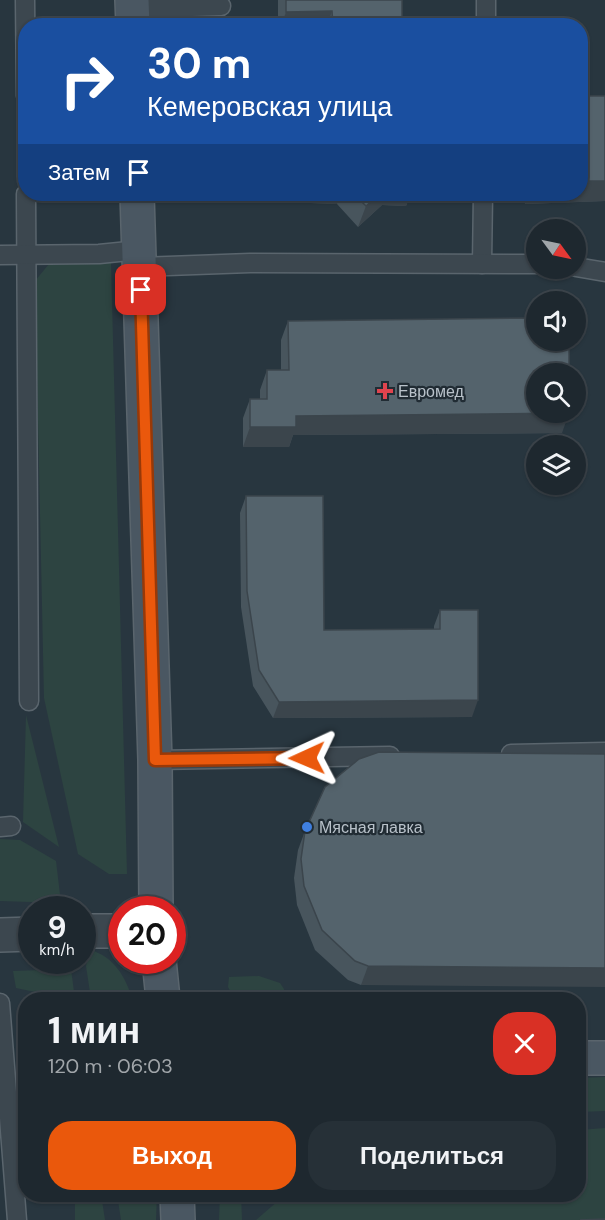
<!DOCTYPE html>
<html lang="ru">
<meta charset="utf-8">
<style>
body{margin:0;font-family:"DM Sans",sans-serif;background:#263037;color:#f1f3f6;height:100vh;display:flex;flex-direction:column;font-size:22px;white-space:nowrap}
*{box-sizing:border-box;margin:0}
p{font-size:20px;color:#a1a6aa}
.icon{flex:none;width:33px;height:33px;fill:none;stroke:currentColor;stroke-width:2;stroke-linecap:round;stroke-linejoin:round}
.map{position:relative;flex:1;overflow:hidden}
.drawer{position:absolute;left:18px;top:992px;width:568px;height:210px;display:flex;flex-direction:column;background:#1e282f;border-radius:24px;box-shadow:0 2px 4px #0004,0 0 0 2px #3c444b}
.drawer>*{flex:none}
.hud{position:absolute;left:18px;top:18px;width:570px;height:183px;border-radius:24px;box-shadow:0 2px 4px #0004,0 0 0 2px #3c444b;background:#1a4fa0;color:#fff;overflow:hidden}
.needle{width:39px;rotate:123deg}
.controls{position:absolute;left:526px;top:219px;display:grid;gap:12px}
.controls a{display:grid;place-items:center;width:60px;height:60px;border-radius:50%;background:#1e282f;box-shadow:0 2px 4px #0004,0 0 0 2px #3c444b;font-size:30px}
.speed{position:absolute;left:18px;top:896px;display:flex;gap:12px;font-size:30px;font-weight:700;text-align:center}
.speed>*{display:grid;place-content:center;width:78px;height:78px;border-radius:50%;background:#1e282f;box-shadow:0 2px 4px #0004,0 0 0 2px #3c444b;line-height:1}
.speed small{font-size:15px;font-weight:400}
.speed .limit{border:9px solid #d22;background:#fff;color:#111}
.pin{position:absolute;display:grid;place-items:center;width:51px;height:51px;color:#fff;margin:-26px;border-radius:12px;box-shadow:0 3px 9px #0006}
.me{position:absolute;width:66px;margin:-33px;rotate:269deg;stroke-linejoin:round;filter:drop-shadow(0 0 4px #0008)}
.turn{display:flex;align-items:center;gap:21px;height:126px;padding:0 30px;font-size:27px}
.turn .icon{width:78px;height:78px;stroke-width:2.5}
.turn b{display:block;font-size:42px;line-height:51px}
.then{display:flex;align-items:center;height:57px;padding:0 30px;background:#0003;gap:12px;font-size:22px}
.round{display:grid;place-items:center;flex:none;width:63px;height:63px;border-radius:24px;background:#263037}
.headline{display:flex;align-items:center;justify-content:space-between;height:102px;padding:0 30px}
h1{font-size:36px;font-weight:800;line-height:45px}
.cta{display:flex;gap:12px;margin-top:auto;padding:12px 30px}
.cta a{flex:1;height:69px;border-radius:24px;background:#ea580c;color:#fff;font-size:24px;font-weight:800;line-height:69px;text-align:center}
.cta a+a{background:#263037;color:#f1f3f6}
.map>svg:first-child{display:block}
.green{fill:#2d4441}
.lines{fill:none;stroke-linecap:round;stroke-linejoin:round}
.service-casing{stroke:#5a656d;stroke-width:21}
.tertiary-casing{stroke:#5a656d;stroke-width:36}
.secondary-casing{stroke:#5a656d;stroke-width:36}
.service{stroke:#3c474f;stroke-width:18}
.tertiary{stroke:#3c474f;stroke-width:33}
.secondary{stroke:#4a5762;stroke-width:33}
.wall{fill:#48555d}
.shaded-wall{fill:#3b454c}
.building{fill:#54636c;stroke:#3b454c;stroke-width:1.5}
.route-casing{stroke:#983908;stroke-width:15}
.route{stroke:#ea580c;stroke-width:10}
.health-dot{fill:#e0444e;stroke:#212c34;stroke-width:2}
.shop-dot{fill:#3f7fe0;stroke:#212c34;stroke-width:2}
.labels{text-anchor:middle;dominant-baseline:central;stroke-width:4.5;stroke-linejoin:round;paint-order:stroke}
.poi-label{font-size:16px;fill:#b9c2ca;stroke:#212c34;text-anchor:start}
</style>
<div class="map">
<svg width="605" height="1220" viewBox="0 0 605 1220">
<rect width="100%" height="100%" fill="#28363f"/>
<g class="green">
<polygon points="111,263 127,874 109,874 78,854 44,698 35,281 49,264"/>
<polygon points="26,715 59,847 23,822"/>
<polygon points="0,839 20,840 56,861 61,903 0,901"/>
<path d="M90,950c23,6 36,27 42,49h-41l-5,-33z"/>
<polygon points="71,969 75,999 36,999 35,992 16,988 13,971"/>
<polygon points="259,976 280,983 284,989 283,999 234,998 228,987 229,977"/>
<polygon points="605,1077 605,1111 579,1112 579,1078"/>
<polygon points="605,1128 605,1220 256,1220 286,1194 579,1194 579,1130"/>
<polygon points="75,1194 101,1194 105,1220 75,1220"/>
<polygon points="117,1194 157,1194 156,1220 121,1220"/>
<polygon points="220,1194 241,1194 242,1220 219,1220"/>
</g>
<g class="lines">
<g class="service-casing">
<g id="service">
<polyline points="25,0 26,96"/>
<polyline points="133,9 221,6"/>
<polyline points="486,26 486,0"/>
<polyline points="26,194 29,701"/>
<polyline points="0,255 99,254 139,250"/>
<polyline points="482,264 483,194"/>
<polyline points="140,267 250,263 537,264"/>
<polyline points="576,267 605,272"/>
<polyline points="511,754 605,752"/>
<polyline points="155,760 390,756"/>
<polyline points="0,827 11,826"/>
<polyline points="0,1003 17,1220"/>
</g>
</g>
<g class="tertiary-casing">
<g id="tertiary">
<polyline points="82,931 122,931"/>
<polyline points="0,935 32,934"/>
</g>
</g>
<g class="secondary-casing">
<g id="secondary">
<polyline points="132,0 133,26"/>
<polyline points="137,194 155,760 156,909"/>
<polyline points="159,960 163,999"/>
<polyline points="579,1058 605,1058"/>
<polyline points="177,1194 178,1220"/>
</g>
</g>
<use href="#service" class="service"/>
<use href="#tertiary" class="tertiary"/>
<use href="#secondary" class="secondary"/>
</g>
<g class="wall">
<rect x="278" y="0" width="124" height="26"/>
<polygon points="605,96 605,201 525,204 524,194 580,194"/>
<polygon points="311,194 411,194 406,206 382,205 358,227 337,204 310,203"/>
<polygon points="288,321 562,433 293,435 289,447 243,447 243,418 250,399 260,399 260,390 267,370 281,370 281,340"/>
<polygon points="246,496 324,630 434,629 434,626 440,610 472,717 273,718 253,686 241,607 240,513"/>
<polygon points="605,754 361,985 348,980 315,950 297,905 294,878 298,850 305,831"/>
</g>
<g class="shaded-wall">
<polygon points="332,11 327,26 281,26 286,12"/>
<polygon points="580,181 605,181 605,201 525,204 529,194 580,194"/>
<polygon points="314,194 341,194 337,204 310,203"/>
<polygon points="380,194 411,194 406,206 382,205 358,227 366,206"/>
<polygon points="569,413 562,433 293,435 289,447 243,447 250,427 296,416"/>
<polygon points="478,700 472,717 273,718 279,702"/>
<polygon points="368,966 605,968 605,987 361,985"/>
</g>
<g class="building">
<polygon points="286,0 402,0 402,26 333,26 332,11 286,12"/>
<rect x="580" y="96" width="25" height="85"/>
<polygon points="354,194 380,194 366,206"/>
<polygon points="537,318 537,340 569,340 569,374 537,374 537,412 569,413 296,416 296,427 250,427 250,399 267,399 267,370 289,370 288,321"/>
<polygon points="246,496 323,496 324,630 440,629 440,610 478,610 478,700 279,702 259,670 247,591"/>
<polygon points="379,752 605,754 605,968 368,966 355,961 322,930 304,886 301,859 305,831 325,787 359,759"/>
<polygon points="605,1219 605,1220 580,1220"/>
</g>
<g class="lines">
<g class="route-casing">
<polyline id="route" points="141,290 155,760 307,758"/>
</g>
<use href="#route" class="route"/>
</g>
<path class="health-dot" d="M382 382h6v6h6v6h-6v6h-6v-6h-6v-6h6z"/>
<circle class="shop-dot" cx="307" cy="827" r="6"/>
<g class="labels">
<g class="poi-label">
<text x="398" y="391">Евромед</text>
<text x="319" y="827">Мясная лавка</text>
</g>
</g>
</svg>
<div class="controls">
<a><svg class="needle" viewBox="-14 -14 28 28"><path d="M0-13l5 13h-10z" fill="#e53935"/><path d="M0 13l5-13h-10z" fill="#a1a6aa"/></svg></a>
<a><svg class="icon" aria-label="sound" viewBox="0 0 24 24"><path d="M4 9h4l5-4v14l-5-4H4zM17 9q2 3 0 6"/></svg></a>
<a><svg class="icon" aria-label="search" viewBox="0 0 24 24"><circle cx="10" cy="10" r="6"/><path d="M15 15l6 6"/></svg></a>
<a><svg class="icon" aria-label="layers" viewBox="0 0 24 24"><path d="M12 4l9 5-9 5-9-5zM3 14l9 5 9-5"/></svg></a>
</div>
<div class="speed"><div>9<small>km/h</small></div><div class="limit">20</div></div>
<div class="pin" style="left:141px;top:290px;background:#d93025"><svg class="icon" aria-label="arrive" viewBox="0 0 24 24"><path d="M6 21V4h12l-3 4 3 4H6"/></svg></div>
<svg class="me" style="left:307px;top:758px" viewBox="-20 -20 40 40"><path d="M0-17L14 15 0 8-14 15z" fill="#ea580c" stroke="#fff" stroke-width="4"/></svg>
<div class="hud">
<div class="turn"><svg class="icon" aria-label="right" viewBox="0 0 24 24"><path d="M7 20v-9h11M14 6l5 5-5 5"/></svg><div><b>30 m</b>Кемеровская улица</div></div>
<div class="then">Затем<svg class="icon" aria-label="arrive" viewBox="0 0 24 24"><path d="M6 21V4h12l-3 4 3 4H6"/></svg></div>
</div>
<section class="drawer">
<div class="headline"><div><h1>1 мин</h1><p>120 m · 06:03</p></div><a class="round" style="background:#d93025;color:#fff"><svg class="icon" aria-label="close" viewBox="0 0 24 24"><path d="M6 6l12 12M18 6L6 18"/></svg></a></div>
<div class="cta"><a>Выход</a><a>Поделиться</a></div>
</section>
</div>
